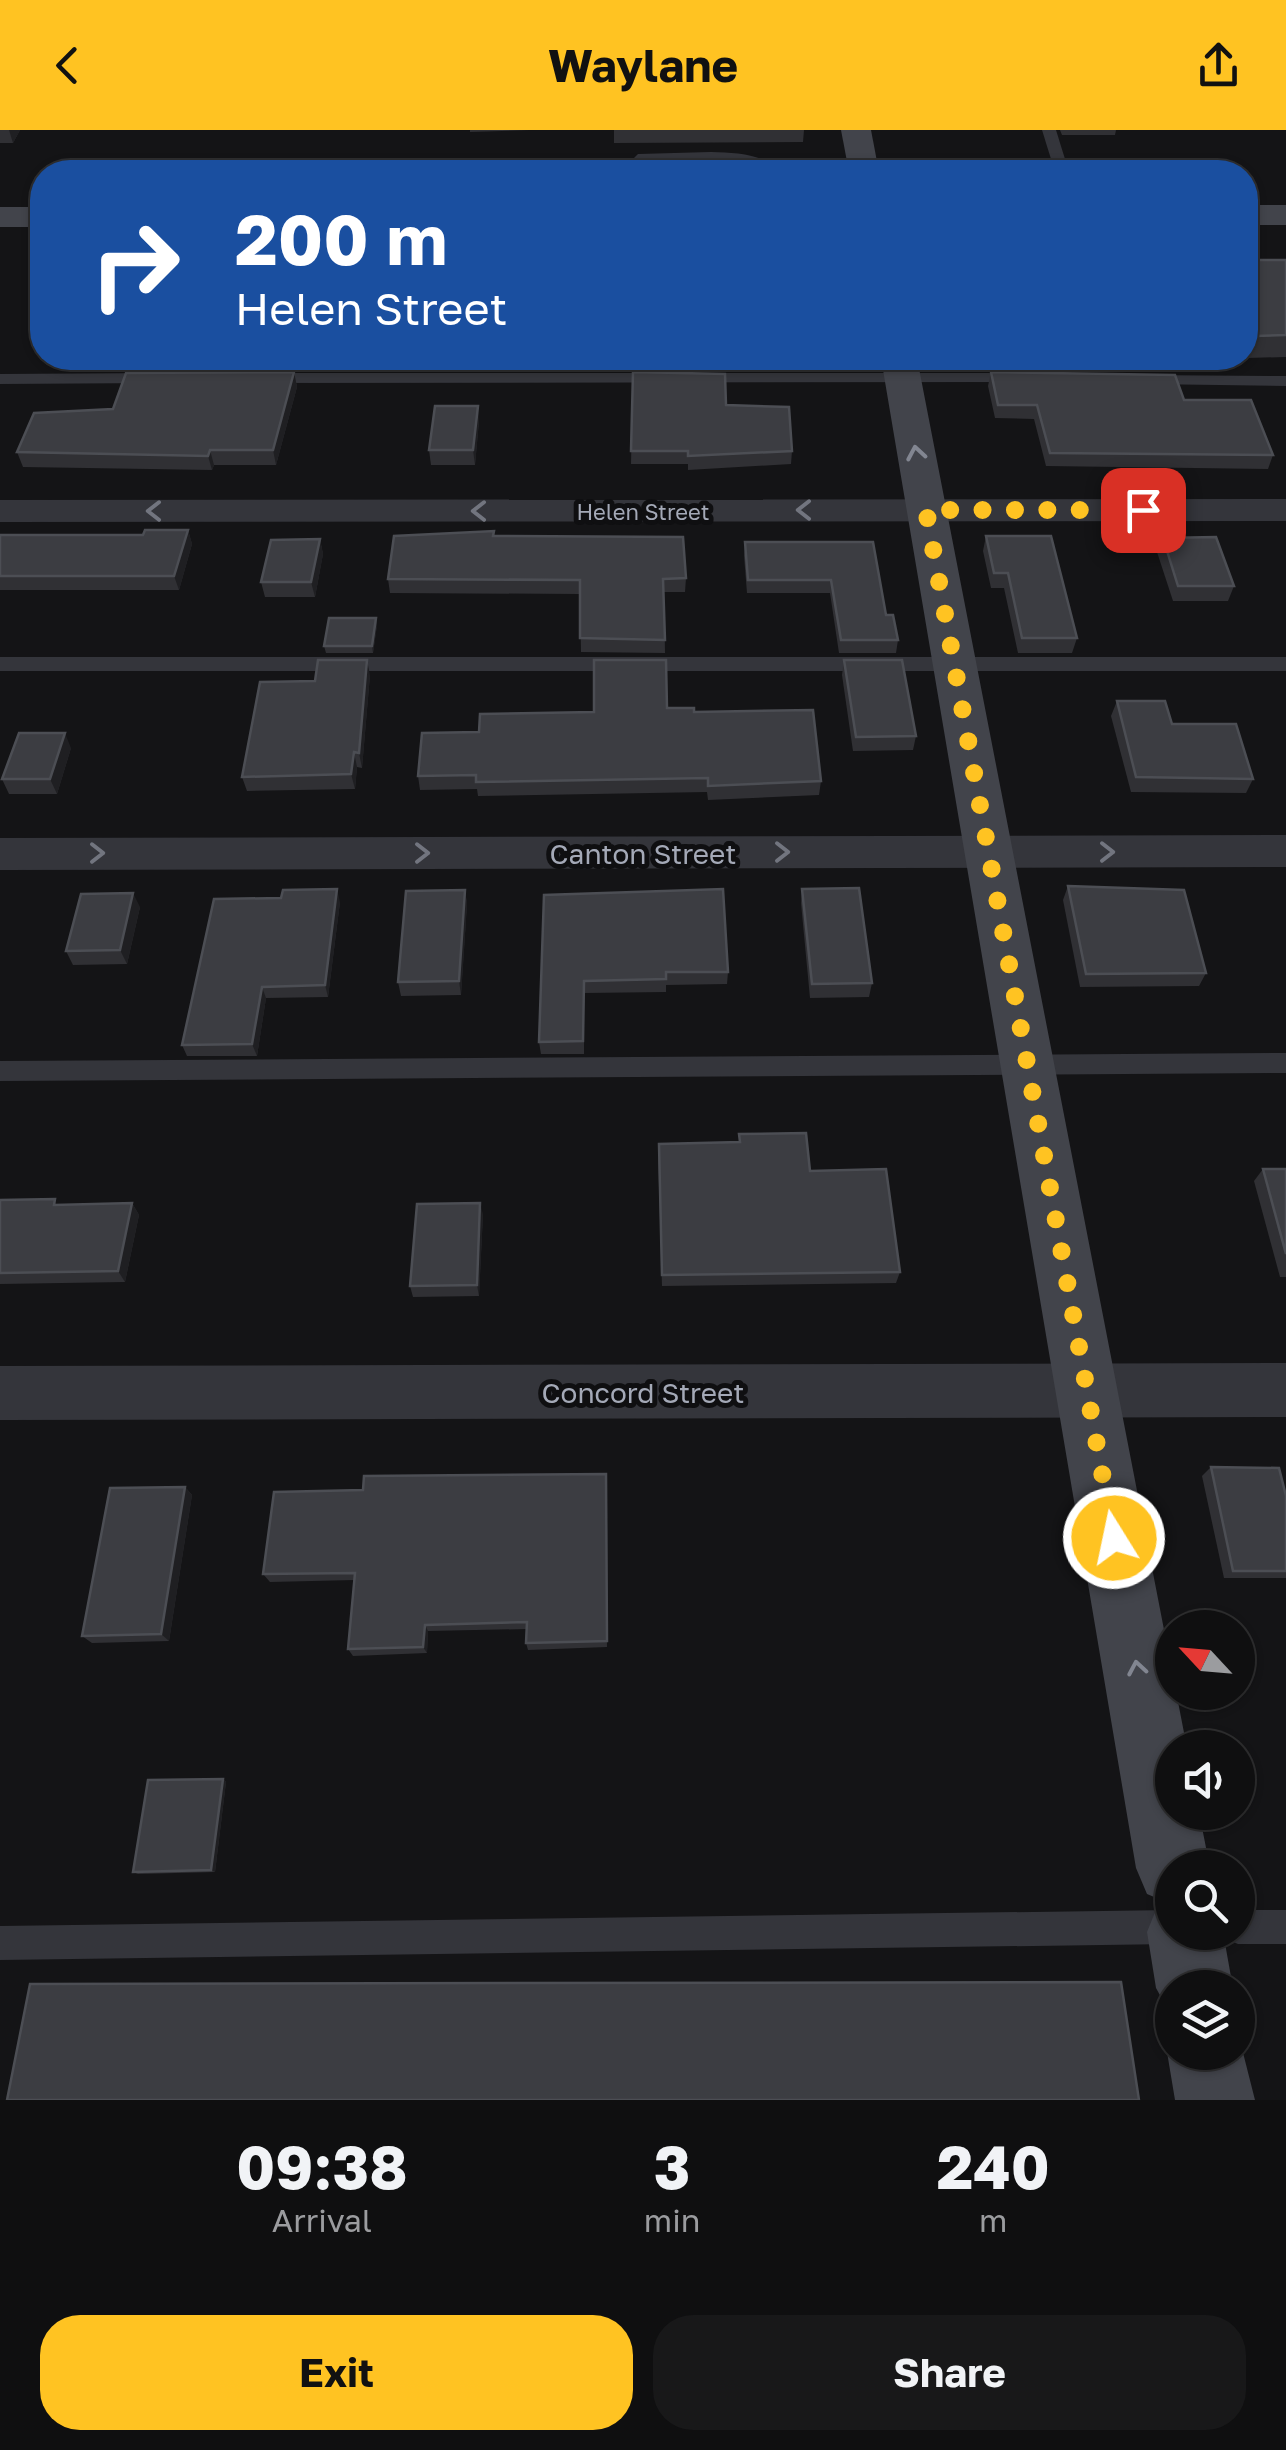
<!DOCTYPE html>
<style>
body{margin:0;font-family:"Golos Text",sans-serif;background:#181819;color:#f1f3f6;height:100vh;display:flex;flex-direction:column;font-size:38px;white-space:nowrap}
*{box-sizing:border-box;margin:0}
p{font-size:32px;color:#9b9c9f}
.icon{flex:none;width:55px;height:55px;fill:none;stroke:currentColor;stroke-width:2;stroke-linecap:round;stroke-linejoin:round}
.map{position:relative;height:1970px;overflow:hidden}
.drawer{display:flex;flex-direction:column;background:#0f0f10;flex:1}
.drawer>*{flex:none}
.top-card{position:absolute;left:30px;top:30px;width:1228px;height:210px;border-radius:40px;box-shadow:0 2px 8px #0004,0 0 0 2px #2f2f30;background:#1a4fa0;color:#fff;overflow:hidden}
.needle{width:65px;rotate:296deg}
.buttons{position:absolute;left:1155px;top:1480px;display:grid;gap:20px}
.buttons a{display:grid;place-items:center;width:100px;height:100px;border-radius:50%;background:#0f0f10;box-shadow:0 2px 8px #0004,0 0 0 2px #2f2f30;font-size:50px}
.pin{position:absolute;display:grid;place-items:center;width:85px;height:85px;color:#fff;margin:-42px;border-radius:20px;box-shadow:0 5px 15px #0006}
.me{position:absolute;width:110px;margin:-55px;rotate:350deg;stroke-linejoin:round;filter:drop-shadow(0 0 8px #0008)}
.turn{display:flex;align-items:center;gap:35px;height:210px;padding:0 40px;font-size:45px}
.turn .icon{width:130px;height:130px;stroke-width:2.5}
.turn b{display:block;font-size:70px;line-height:85px}
.eta{display:flex;justify-content:space-evenly;align-items:center;height:170px;text-align:center}
.eta b{font-size:60px;font-weight:700;line-height:70px}
.primary-button{display:flex;gap:20px;margin-top:auto;padding:20px 40px}
.primary-button a{flex:1;height:115px;border-radius:40px;background:#ffc322;color:#111;font-size:40px;font-weight:700;line-height:115px;text-align:center}
.primary-button a+a{background:#181819;color:#f1f3f6}
header{display:flex;justify-content:space-between;align-items:center;height:130px;padding:0 40px;background:#ffc322;color:#111;font-size:45px;font-weight:700}
.map>svg:first-child{display:block}
.lines{fill:none;stroke-linecap:round;stroke-linejoin:round}
.lane{fill:#34353b;fill-rule:evenodd}
.street{fill:#34353b;fill-rule:evenodd}
.secondary{fill:#42444b;fill-rule:evenodd}
.wall{fill:#303034}
.shaded-wall{fill:#1f1f22}
.building{fill:#3c3d42;stroke:#4c4e54;stroke-width:2.5}
.oneway{stroke:#828691}
.oneway2{stroke:#72757f}
.route{stroke:#ffc322;stroke-width:18;stroke-dasharray:0 32.4}
.labels{text-anchor:middle;dominant-baseline:central;stroke-width:10;stroke-linejoin:round;paint-order:stroke}
.far-street-label{font-size:22px;fill:#a4a9b7;stroke:#0f0f11}
.street-label{font-size:28px;fill:#a4a9b7;stroke:#0f0f11}
</style>
<header><svg class="icon" aria-label="back" viewBox="0 0 24 24"><path d="M15 5l-7 7 7 7"/></svg>Waylane<svg class="icon" aria-label="share" viewBox="0 0 24 24"><path d="M12 15V3M7 8l5-5 5 5M5 13v7h14v-7"/></svg></header>
<div class="map">
<svg width="1286" height="1970" viewBox="0 0 1286 1970">
<rect width="100%" height="100%" fill="#141416"/>
<g class="lines">
<g class="lane">
<polygon points="1042,0 1056,0 1069,42 1055,42"/>
<path d="M711,22c25,1 52,1 70,20h-15l-35,-11 -89,1 -8,10h-14l18,-18z"/>
<polygon points="1021,243 1029,248 1027,252 261,253 253,248 261,243"/>
<polygon points="0,244 156,243 164,248 156,253 0,254"/>
<polygon points="1140,245 1286,246 1286,256 1146,254 1140,253"/>
<rect x="0" y="527" width="1286" height="14"/>
<polygon points="1286,923 1286,943 0,951 0,931"/>
<polygon points="1172,1780 1172,1802 1187,1802 1184,1809 1172,1814 0,1830 0,1796"/>
<polygon points="1238,1780 1286,1780 1286,1814 1238,1814 1226,1809 1223,1802 1238,1802"/>
</g>
<g class="street">
<polygon points="1286,369 1286,391 0,392 0,370"/>
<polygon points="1286,705 1286,737 0,740 0,708"/>
<polygon points="1286,1233 1286,1287 0,1290 0,1236"/>
</g>
<g class="secondary">
<polygon points="841,0 871,0 879,42 849,42"/>
<rect x="1245" y="75" width="41" height="20"/>
<rect x="0" y="77" width="42" height="20"/>
<polygon points="881,228 917,228 1187,1618 1172,1618 1172,1682 1199,1682 1210,1738 1172,1738 1172,1802 1223,1802 1233,1858 1172,1858 1172,1887 1156,1858 1147,1802 1158,1775 1166,1772 1147,1764 1136,1738"/>
<polygon points="1238,1903 1255,1970 1175,1970 1167,1922 1172,1908 1172,1922 1238,1922"/>
</g>
</g>
<g class="wall">
<polygon points="0,0 20,0 13,13 0,13"/>
<polygon points="470,0 530,0 470,2"/>
<polygon points="614,0 804,0 803,12 614,13"/>
<polygon points="1060,0 1116,0 1115,5 1062,5"/>
<polygon points="1245,130 1286,130 1286,227 1247,228 1245,225"/>
<polygon points="133,228 305,228 301,239 136,240"/>
<polygon points="947,228 1169,228 1164,241 984,238 982,230 947,230"/>
<polygon points="294,242 297,257 276,335 214,335 212,340 23,337 17,322 113,279"/>
<polygon points="633,242 726,275 792,321 791,334 688,340 688,334 631,334"/>
<polygon points="991,242 1184,270 1273,325 1268,339 1046,336 1034,289 995,288 988,256"/>
<polygon points="479,291 475,335 431,335 429,320"/>
<polygon points="188,400 192,414 179,460 0,460 0,405 143,405"/>
<polygon points="494,401 494,406 686,448 685,462 664,462 665,523 581,522 580,464 390,463 388,449"/>
<polygon points="986,406 1077,508 1072,523 1018,523 1004,458 991,458 983,421"/>
<polygon points="1163,408 1234,456 1228,471 1173,471 1157,422"/>
<polygon points="320,409 323,424 315,467 265,467 261,452"/>
<polygon points="745,412 873,412 886,485 898,510 896,523 839,523 830,463 747,463 744,426"/>
<polygon points="376,488 377,495 373,523 326,523 324,516"/>
<polygon points="844,530 916,606 913,620 853,621 842,545"/>
<polygon points="370,545 362,638 357,637 355,659 247,661 242,647 315,551"/>
<polygon points="1117,571 1172,594 1253,649 1246,663 1131,662 1111,586"/>
<polygon points="667,578 694,582 821,651 819,665 708,670 707,662 478,666 477,659 420,660 418,646 479,602 594,582"/>
<polygon points="71,618 57,664 9,664 2,649"/>
<polygon points="1068,756 1206,843 1199,856 1080,857 1063,770"/>
<polygon points="802,759 872,853 869,867 810,868 801,773"/>
<polygon points="465,760 467,774 461,865 401,866 398,852"/>
<polygon points="544,765 728,842 727,854 666,855 666,862 584,863 584,924 541,924 539,912"/>
<polygon points="340,772 328,867 266,868 257,926 187,926 182,915"/>
<polygon points="140,777 127,834 73,835 66,821"/>
<polygon points="739,1004 810,1041 900,1142 896,1153 662,1156 658,1026 739,1012"/>
<polygon points="1263,1039 1286,1039 1286,1147 1280,1147 1254,1051"/>
<polygon points="0,1070 59,1075 132,1073 139,1085 125,1152 0,1154"/>
<polygon points="483,1084 479,1166 413,1167 410,1156"/>
<polygon points="1211,1337 1286,1366 1286,1448 1224,1448 1202,1346"/>
<polygon points="606,1352 607,1517 528,1520 526,1513 527,1499 428,1501 427,1523 353,1526 348,1519 355,1450 270,1452 263,1444 363,1360"/>
<polygon points="185,1357 192,1365 169,1511 92,1513 82,1506"/>
<polygon points="223,1649 226,1652 215,1742 138,1744 133,1742"/>
</g>
<g class="shaded-wall">
<polygon points="9,0 20,0 13,13"/>
<polygon points="299,228 305,228 301,239"/>
<polygon points="294,242 297,257 276,335 273,320"/>
<polygon points="478,276 479,291 475,335 473,320"/>
<polygon points="210,320 214,335 212,340 208,326"/>
<polygon points="188,400 192,414 179,460 174,446"/>
<polygon points="320,409 323,424 315,467 311,452"/>
<polygon points="376,488 377,495 373,523 372,516"/>
<polygon points="367,530 370,545 362,638 359,623"/>
<polygon points="65,603 71,618 57,664 50,649"/>
<polygon points="354,622 357,637 355,659 351,644"/>
<polygon points="337,759 340,772 328,867 325,855"/>
<polygon points="465,760 467,774 461,865 459,851"/>
<polygon points="133,763 140,777 127,834 120,820"/>
<polygon points="262,857 266,868 257,926 252,914"/>
<polygon points="132,1073 139,1085 125,1152 118,1141"/>
<polygon points="480,1073 483,1084 479,1166 477,1155"/>
<polygon points="185,1357 192,1365 169,1511 161,1504"/>
<polygon points="425,1495 428,1501 427,1523 423,1517"/>
<polygon points="223,1649 226,1652 215,1742 211,1740"/>
</g>
<g class="building">
<polygon points="1245,130 1286,130 1286,205 1255,206 1245,186"/>
<polygon points="294,242 273,320 210,320 208,326 17,322 34,283 113,279 126,243"/>
<polygon points="633,242 725,244 726,275 789,277 792,321 688,326 688,321 631,321"/>
<polygon points="991,242 1175,245 1184,270 1251,270 1273,325 1050,323 1037,275 998,275"/>
<polygon points="435,276 478,276 473,320 429,320"/>
<polygon points="145,400 188,400 174,446 0,446 0,405 143,405"/>
<polygon points="494,401 493,406 683,407 686,448 663,449 665,510 580,508 580,450 388,449 394,406"/>
<polygon points="986,406 1051,406 1077,508 1022,508 1008,443 994,443"/>
<polygon points="1216,407 1234,456 1178,456 1163,408"/>
<polygon points="320,409 311,452 261,452 271,410"/>
<polygon points="745,412 873,412 886,485 893,485 898,510 841,510 831,450 748,450"/>
<polygon points="329,488 376,488 372,516 324,516"/>
<polygon points="318,530 367,530 359,623 354,622 351,644 242,647 260,552 315,551"/>
<polygon points="594,530 666,530 667,578 694,578 694,582 813,580 821,651 708,656 708,648 476,652 476,645 418,646 422,603 479,602 480,584 594,582"/>
<polygon points="844,530 902,530 916,606 856,607"/>
<polygon points="1117,571 1165,571 1172,594 1236,594 1253,649 1136,647"/>
<polygon points="19,603 65,603 50,649 2,649"/>
<polygon points="1068,756 1184,760 1206,843 1086,844"/>
<polygon points="859,758 872,853 812,854 802,759"/>
<polygon points="337,759 325,855 262,857 252,914 182,915 214,769 281,768 283,760"/>
<polygon points="723,759 728,842 666,842 666,849 584,851 583,911 539,912 544,765"/>
<polygon points="465,760 459,851 398,852 406,761"/>
<polygon points="133,763 120,820 66,821 81,764"/>
<polygon points="806,1003 810,1041 886,1039 900,1142 662,1145 659,1014 740,1012 739,1004"/>
<polygon points="1263,1039 1286,1039 1286,1124"/>
<polygon points="55,1069 54,1075 132,1073 118,1141 0,1143 0,1070"/>
<polygon points="480,1073 477,1155 410,1156 417,1074"/>
<polygon points="1211,1337 1279,1338 1286,1366 1286,1441 1233,1441"/>
<polygon points="606,1344 607,1511 526,1513 527,1492 425,1495 423,1517 348,1519 355,1443 263,1444 274,1362 363,1360 364,1346"/>
<polygon points="185,1357 161,1504 82,1506 110,1358"/>
<polygon points="223,1649 211,1740 133,1742 148,1650"/>
<polygon points="1121,1852 1139,1970 7,1970 30,1854"/>
</g>
<defs><path id="oneway-chevron" d="M-2-3.5L2.5 0L-2 3.5" fill="none" stroke-width="1.6" stroke-linecap="round" stroke-linejoin="round" transform="scale(2.5)"/></defs>
<g class="oneway">
<use href="#oneway-chevron" transform="translate(916 323) rotate(-100)"/>
<use href="#oneway-chevron" transform="translate(1137 1538) rotate(-100)"/>
</g>
<g class="oneway2">
<use href="#oneway-chevron" transform="translate(804 380) rotate(180)"/>
<use href="#oneway-chevron" transform="translate(154 381) rotate(180)"/>
<use href="#oneway-chevron" transform="translate(479 381) rotate(180)"/>
<use href="#oneway-chevron" transform="translate(782 722)"/>
<use href="#oneway-chevron" transform="translate(1107 722)"/>
<use href="#oneway-chevron" transform="translate(97 723)"/>
<use href="#oneway-chevron" transform="translate(422 723)"/>
</g>
<g class="lines">
<polyline class="route" points="1114,1408 926,380 1143,380"/>
</g>
<g class="labels">
<g class="far-street-label">
<text x="643" y="381">Helen Street</text>
</g>
<g class="street-label">
<text x="643" y="723">Canton Street</text>
<text x="643" y="1262">Concord Street</text>
</g>
</g>
</svg>
<div class="buttons">
<a><svg class="needle" viewBox="-14 -14 28 28"><path d="M0-13l5 13h-10z" fill="#e53935"/><path d="M0 13l5-13h-10z" fill="#9b9c9f"/></svg></a>
<a><svg class="icon" aria-label="sound" viewBox="0 0 24 24"><path d="M4 9h4l5-4v14l-5-4H4zM17 9q2 3 0 6"/></svg></a>
<a><svg class="icon" aria-label="search" viewBox="0 0 24 24"><circle cx="10" cy="10" r="6"/><path d="M15 15l6 6"/></svg></a>
<a><svg class="icon" aria-label="layers" viewBox="0 0 24 24"><path d="M12 4l9 5-9 5-9-5zM3 14l9 5 9-5"/></svg></a>
</div>
<div class="pin" style="left:1143px;top:380px;background:#d93025"><svg class="icon" aria-label="arrive" viewBox="0 0 24 24"><path d="M6 21V4h12l-3 4 3 4H6"/></svg></div>
<svg class="me" style="left:1114px;top:1408px" viewBox="-20 -20 40 40"><circle r="17" fill="#ffc322" stroke="#fff" stroke-width="3"/><path d="M0-11L8 9 0 5-8 9z" fill="#fff"/></svg>
<div class="top-card">
<div class="turn"><svg class="icon" aria-label="right" viewBox="0 0 24 24"><path d="M7 20v-9h11M14 6l5 5-5 5"/></svg><div><b>200 m</b>Helen Street</div></div>
</div>
</div>
<section class="drawer">
<div class="eta">
<div><b>09:38</b><p>Arrival</p></div>
<div><b>3</b><p>min</p></div>
<div><b>240</b><p>m</p></div>
</div>
<div class="primary-button"><a>Exit</a><a>Share</a></div>
</section>
